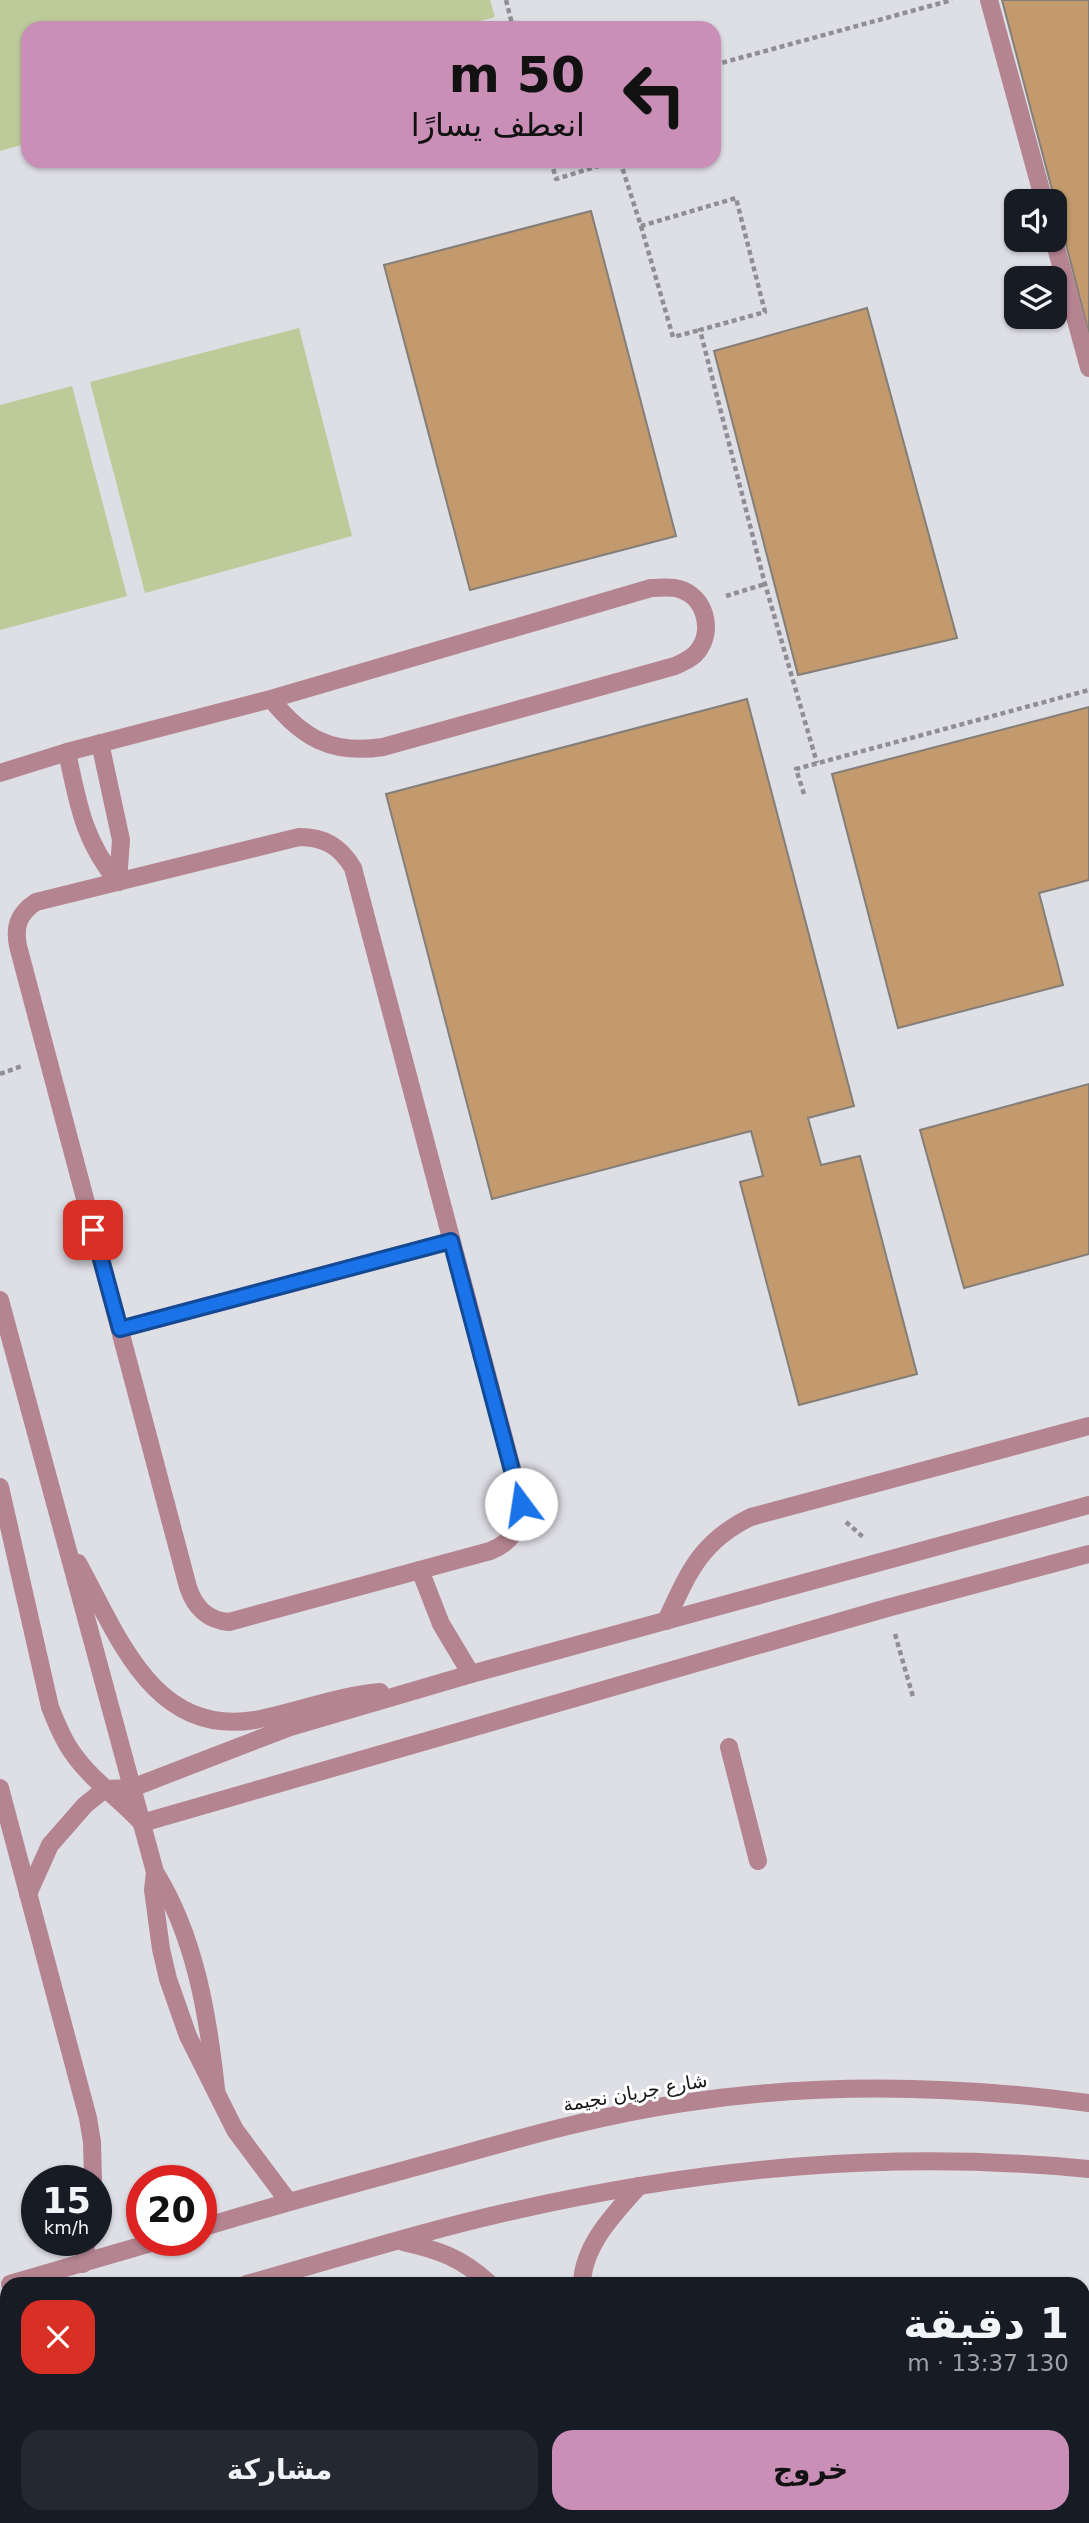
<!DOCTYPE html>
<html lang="ar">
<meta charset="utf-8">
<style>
body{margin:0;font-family:"DejaVu Sans","Noto Naskh Arabic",sans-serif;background:#242831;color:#f1f3f6;direction:rtl;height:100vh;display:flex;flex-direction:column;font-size:26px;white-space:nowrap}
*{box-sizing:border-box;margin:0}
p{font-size:23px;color:#9ea1a6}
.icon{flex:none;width:38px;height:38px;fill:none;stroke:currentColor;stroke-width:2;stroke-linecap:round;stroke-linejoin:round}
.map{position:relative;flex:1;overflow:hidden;direction:ltr}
.sheet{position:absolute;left:0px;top:2277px;width:1090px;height:247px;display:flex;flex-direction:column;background:#171b24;border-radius:21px 21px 0 0;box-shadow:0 2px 5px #0004;direction:rtl}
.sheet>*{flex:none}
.banner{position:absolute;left:21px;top:21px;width:700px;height:147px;border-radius:21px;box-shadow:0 2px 5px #0004;direction:rtl;background:#c98fb7;color:#111;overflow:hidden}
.tools{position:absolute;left:1004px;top:189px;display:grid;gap:14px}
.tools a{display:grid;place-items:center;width:63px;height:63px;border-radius:14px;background:#171b24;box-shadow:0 2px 5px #0004;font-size:35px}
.speed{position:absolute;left:21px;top:2165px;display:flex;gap:14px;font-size:35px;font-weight:700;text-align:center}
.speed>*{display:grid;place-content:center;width:91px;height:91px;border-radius:50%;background:#171b24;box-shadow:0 2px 5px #0004;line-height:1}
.speed small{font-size:18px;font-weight:400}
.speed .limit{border:10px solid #d22;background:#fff;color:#111}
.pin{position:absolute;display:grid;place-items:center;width:60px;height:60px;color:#fff;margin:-30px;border-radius:14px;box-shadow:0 4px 10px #0006}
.me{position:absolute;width:77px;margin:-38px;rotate:346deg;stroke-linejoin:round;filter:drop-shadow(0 0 5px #0008)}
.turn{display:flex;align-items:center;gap:24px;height:147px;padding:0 21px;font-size:32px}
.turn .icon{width:91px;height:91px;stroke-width:2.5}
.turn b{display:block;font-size:49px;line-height:60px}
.round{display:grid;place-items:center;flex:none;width:74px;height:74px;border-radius:21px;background:#242831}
.headline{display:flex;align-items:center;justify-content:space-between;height:119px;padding:0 21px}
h1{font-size:42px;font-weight:600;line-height:52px}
.primary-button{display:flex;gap:14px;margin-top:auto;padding:14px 21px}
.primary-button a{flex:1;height:80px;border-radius:21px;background:#c98fb7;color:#111;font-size:28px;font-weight:600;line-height:80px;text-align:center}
.primary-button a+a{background:#242831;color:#f1f3f6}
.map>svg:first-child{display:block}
.green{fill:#bdca9a}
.building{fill:#c29a6d;stroke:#847e79;stroke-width:2}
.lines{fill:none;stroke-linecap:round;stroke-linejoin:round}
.path{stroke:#8e8e93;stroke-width:4.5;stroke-dasharray:5 3.5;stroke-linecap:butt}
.minor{stroke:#b48491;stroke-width:18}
.route-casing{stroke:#114b97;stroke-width:18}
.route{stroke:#1a73e8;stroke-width:12}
.labels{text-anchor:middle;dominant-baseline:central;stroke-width:6;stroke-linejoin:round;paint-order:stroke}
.street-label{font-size:19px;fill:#151518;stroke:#fff}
</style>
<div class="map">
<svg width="1089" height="2523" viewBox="0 0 1089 2523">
<rect width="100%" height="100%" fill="#dedee5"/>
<g class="green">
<polygon points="0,0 490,0 495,17 454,28 28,28 28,143 0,151"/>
<polygon points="299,328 352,536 145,593 90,382"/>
<polygon points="72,386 127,596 0,630 0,405"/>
</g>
<g class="building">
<polygon points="1002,0 1089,0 1089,334 1055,201"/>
<polygon points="591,211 676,536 470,590 384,265"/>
<polygon points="867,308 957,638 798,675 714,351"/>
<polygon points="747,699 854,1106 808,1118 821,1165 860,1156 917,1374 799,1405 740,1182 763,1176 751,1131 492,1199 386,794"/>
<polygon points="1089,707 1089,880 1039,893 1063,985 898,1028 832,774"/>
<polygon points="1089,1084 1089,1254 964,1288 920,1130"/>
</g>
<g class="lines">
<g class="path">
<polyline points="506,0 513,28"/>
<polyline points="714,65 952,0"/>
<polyline points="551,161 556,179 615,161"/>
<polyline points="620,161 641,226 736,198 765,312 700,330 765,584 817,763"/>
<polyline points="641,226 673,337 700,330"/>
<polyline points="726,596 765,584"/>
<polyline points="804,794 796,769 1089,690"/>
<polyline points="0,1074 22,1066"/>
<polyline points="846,1522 863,1537"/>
<polyline points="895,1634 913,1697"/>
</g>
<g class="minor">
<polyline points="989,0 1044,201"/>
<polyline points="1054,240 1089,368"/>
<polyline points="100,743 121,840 118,882"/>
<path d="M67,752c11,51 16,88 51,130"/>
<path d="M0,773l67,-21 204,-53 380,-111c9,0 19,-2 28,1 26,7 35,41 19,62 -6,8 -15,11 -23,15l-292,81c-51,8 -81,-9 -112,-48"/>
<path d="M299,837c25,0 41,9 54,31l165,623c6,28 0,49 -28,60l-261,71c-22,-2 -34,-14 -41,-35l-170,-641c-4,-20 1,-33 18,-44z"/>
<path d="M0,1300l155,572c40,64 53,143 61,217"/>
<polyline points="120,1329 451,1241"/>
<path d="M0,1487l50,220c6,15 12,31 22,45 19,28 47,46 70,71l745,-215 202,-54"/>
<path d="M78,1563c40,72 75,174 177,157 43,-8 80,-24 125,-28"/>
<polyline points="420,1570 441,1624 471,1674"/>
<path d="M666,1621c22,-48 35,-80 85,-104l338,-91"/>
<polyline points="729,1747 758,1861"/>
<polyline points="0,1788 88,2118 92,2142 93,2180"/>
<polyline points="155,1872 153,1890 161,1949 168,1979 188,2036 235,2130 288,2201"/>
<polyline points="28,1894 50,1845 85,1805 105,1789 132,1788 290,1727 471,1674 1089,1505"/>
<path d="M201,2228c85,-26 170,-49 255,-72 75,-21 150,-42 227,-53 135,-21 271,-18 406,0"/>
<path d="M403,2242c36,8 59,16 87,42"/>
<polyline points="83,2264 87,2240"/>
<polyline points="10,2284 161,2240"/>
<path d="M247,2284c89,-25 179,-54 270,-74 191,-43 377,-60 572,-41"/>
<path d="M582,2284c1,-39 33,-71 57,-98"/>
<polyline points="0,2352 7,2350"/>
<polyline points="1083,2454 1089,2455"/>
<polyline points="461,2523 476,2516"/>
</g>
</g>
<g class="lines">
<g class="route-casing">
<polyline id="route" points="93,1230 120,1329 451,1241 521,1504"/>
</g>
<use href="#route" class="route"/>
</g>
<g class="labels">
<g class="street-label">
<text transform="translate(635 2092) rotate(-10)">شارع جريان نجيمة</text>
</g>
</g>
</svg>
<div class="tools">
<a><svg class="icon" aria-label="sound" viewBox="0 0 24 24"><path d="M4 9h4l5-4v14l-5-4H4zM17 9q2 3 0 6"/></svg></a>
<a><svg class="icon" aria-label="layers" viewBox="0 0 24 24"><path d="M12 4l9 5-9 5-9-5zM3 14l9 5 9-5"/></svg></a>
</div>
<div class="speed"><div>15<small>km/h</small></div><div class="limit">20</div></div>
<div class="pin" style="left:93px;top:1230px;background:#d93025"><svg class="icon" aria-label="arrive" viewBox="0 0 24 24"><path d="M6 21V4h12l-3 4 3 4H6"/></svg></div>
<svg class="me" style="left:521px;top:1504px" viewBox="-20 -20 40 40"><circle r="19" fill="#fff"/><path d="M0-13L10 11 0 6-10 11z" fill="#1a73e8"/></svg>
<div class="banner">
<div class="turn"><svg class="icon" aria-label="left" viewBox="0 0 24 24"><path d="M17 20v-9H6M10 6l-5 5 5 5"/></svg><div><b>50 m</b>انعطف يسارًا</div></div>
</div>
<section class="sheet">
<div class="headline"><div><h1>1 دقيقة</h1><p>130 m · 13:37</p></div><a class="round" style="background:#d93025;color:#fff"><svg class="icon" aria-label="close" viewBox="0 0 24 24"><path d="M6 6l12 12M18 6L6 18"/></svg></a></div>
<div class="primary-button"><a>خروج</a><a>مشاركة</a></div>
</section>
</div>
